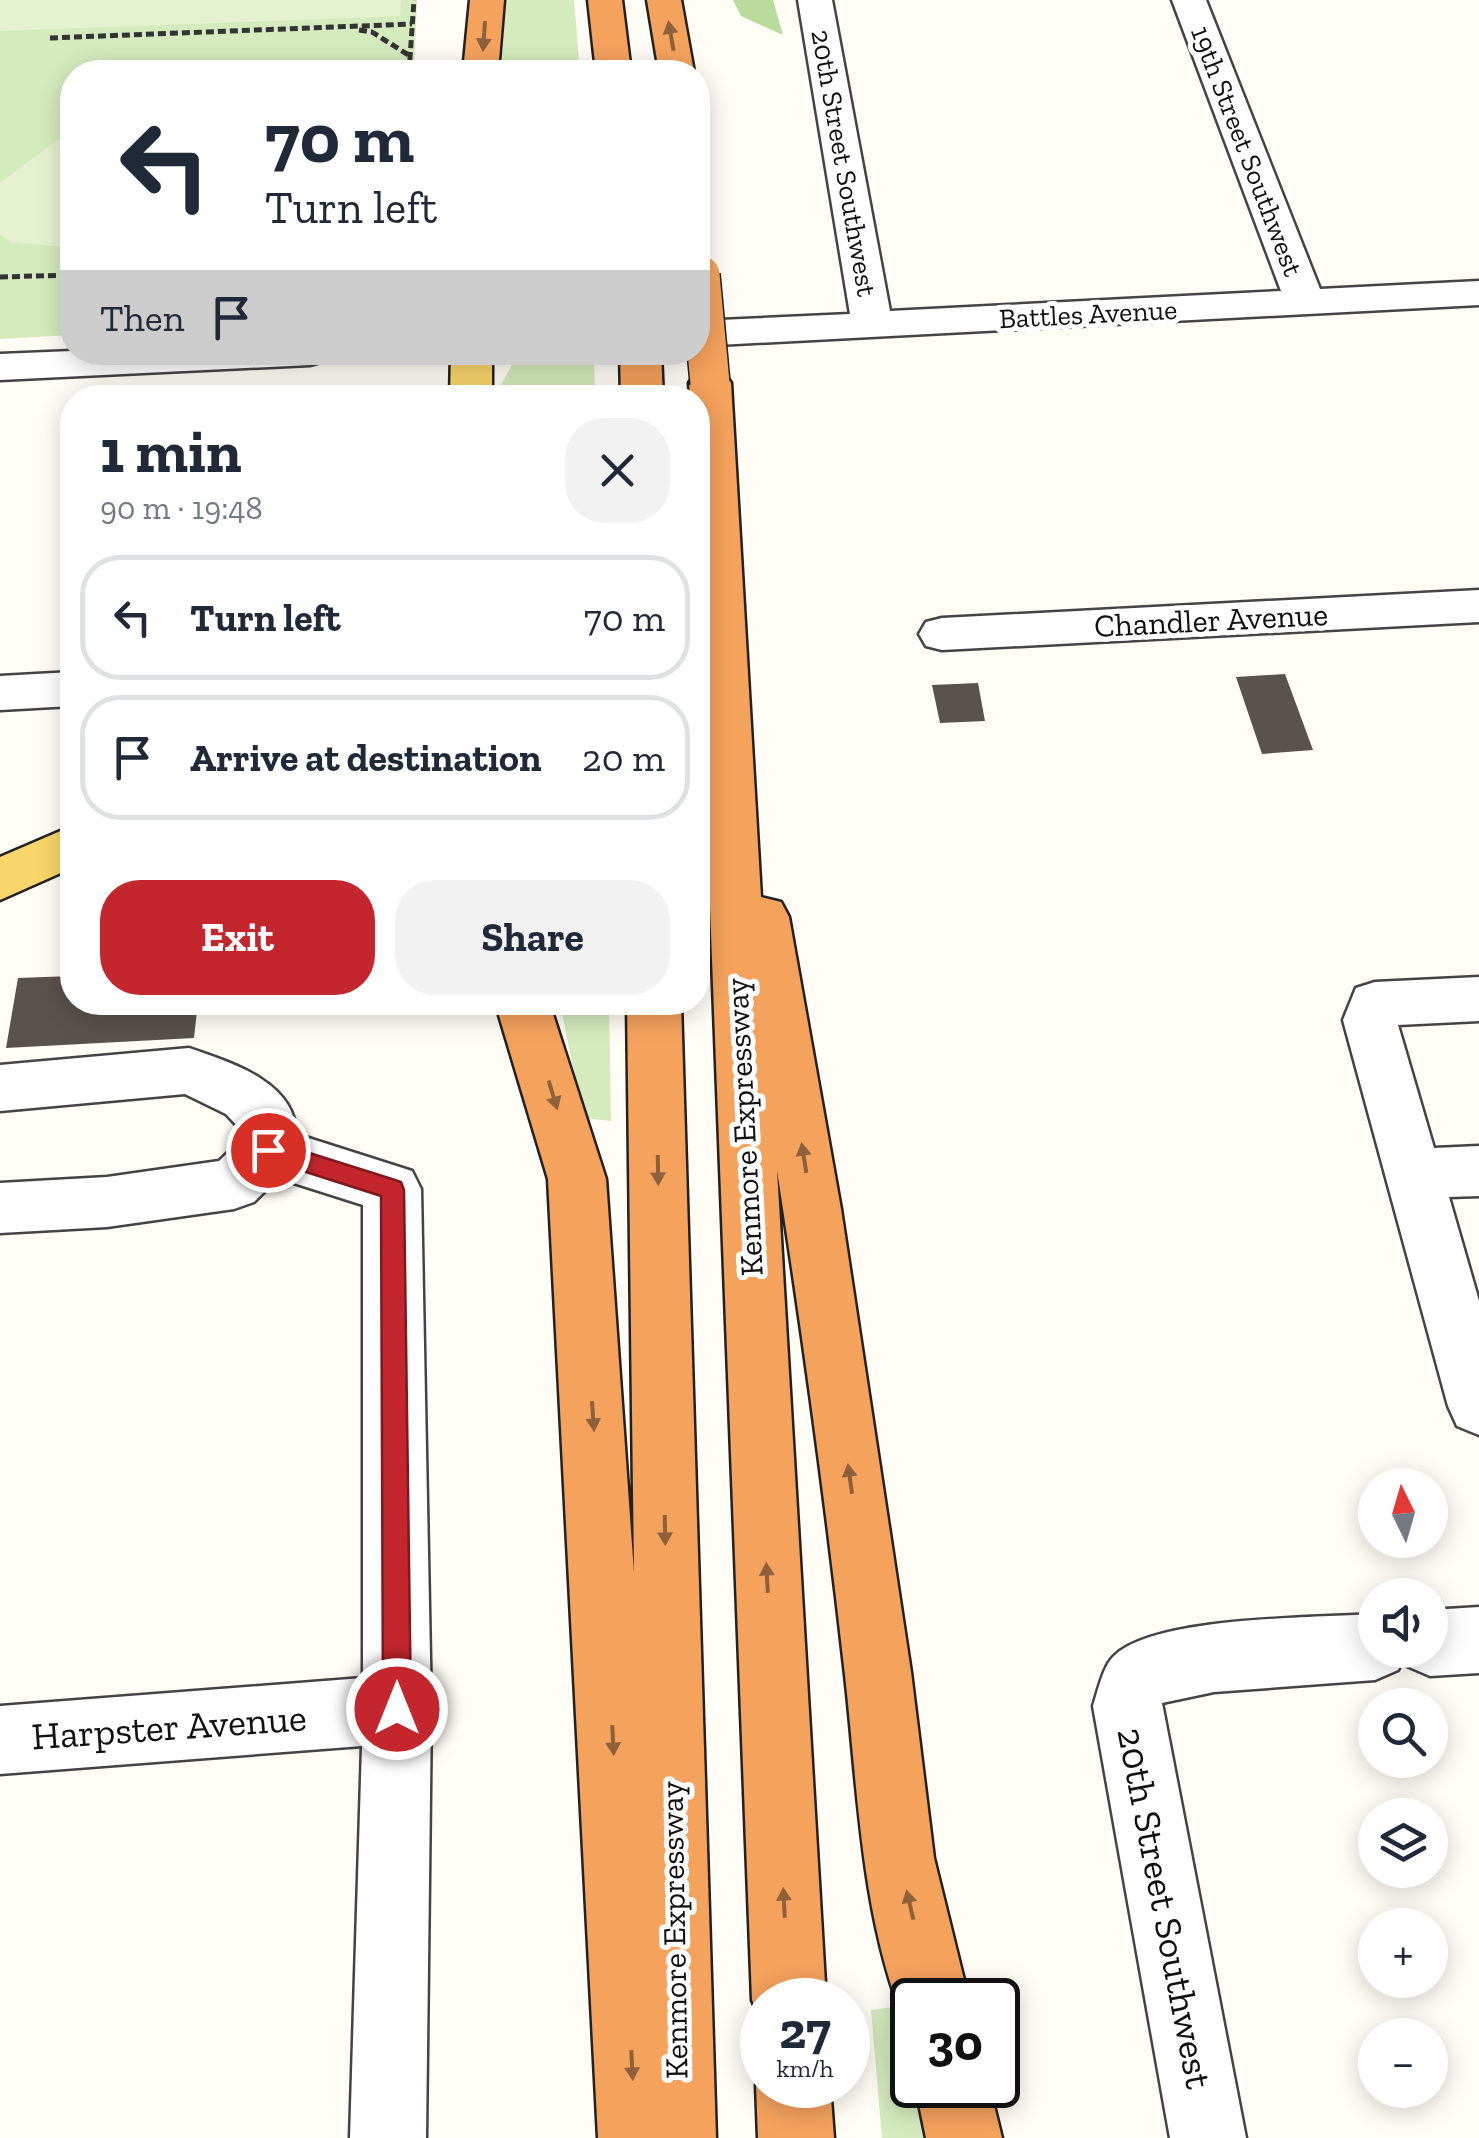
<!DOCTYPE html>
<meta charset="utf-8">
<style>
body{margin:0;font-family:"Zilla Slab",serif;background:#f2f2f3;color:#1f2937;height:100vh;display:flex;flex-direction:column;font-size:38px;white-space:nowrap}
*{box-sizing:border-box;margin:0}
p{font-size:32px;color:#747a83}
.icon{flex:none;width:55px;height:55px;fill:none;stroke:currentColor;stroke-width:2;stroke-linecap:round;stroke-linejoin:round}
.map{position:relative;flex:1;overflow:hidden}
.drawer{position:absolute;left:60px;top:385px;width:650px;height:630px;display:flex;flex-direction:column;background:#fff;border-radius:40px;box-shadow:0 5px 25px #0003}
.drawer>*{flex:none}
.hud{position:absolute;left:60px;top:60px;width:650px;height:305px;border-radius:40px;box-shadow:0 5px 25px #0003;background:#fff;color:#1f2937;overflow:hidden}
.needle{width:65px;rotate:355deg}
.buttons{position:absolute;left:1358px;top:1468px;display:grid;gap:20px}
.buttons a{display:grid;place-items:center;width:90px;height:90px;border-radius:50%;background:#fff;box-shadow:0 5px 25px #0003;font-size:50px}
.speed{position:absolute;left:740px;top:1978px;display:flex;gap:20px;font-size:50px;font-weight:700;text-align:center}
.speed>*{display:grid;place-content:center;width:130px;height:130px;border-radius:50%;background:#fff;box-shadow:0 5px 25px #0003;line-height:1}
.speed small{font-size:25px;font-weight:400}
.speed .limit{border:5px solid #111;border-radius:15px;background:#fff;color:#111}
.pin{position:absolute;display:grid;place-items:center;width:85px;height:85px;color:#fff;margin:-42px;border:5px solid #fff;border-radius:50%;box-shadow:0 2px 10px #0007}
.me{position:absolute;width:110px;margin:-55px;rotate:0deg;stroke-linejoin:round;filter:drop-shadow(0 0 8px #0008)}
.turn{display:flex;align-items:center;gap:35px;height:210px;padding:0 40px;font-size:45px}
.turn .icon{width:130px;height:130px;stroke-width:2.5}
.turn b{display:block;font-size:70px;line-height:85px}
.then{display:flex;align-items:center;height:95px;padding:0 40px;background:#0003;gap:20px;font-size:38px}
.round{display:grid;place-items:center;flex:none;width:105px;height:105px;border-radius:40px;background:#f2f2f3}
.overview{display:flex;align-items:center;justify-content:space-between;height:170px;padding:0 40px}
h1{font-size:60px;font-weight:700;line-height:75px}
.primary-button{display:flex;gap:20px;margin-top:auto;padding:20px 40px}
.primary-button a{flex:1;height:115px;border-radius:40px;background:#c4262e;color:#fff;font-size:40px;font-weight:700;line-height:115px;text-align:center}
.primary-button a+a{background:#f2f2f3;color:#1f2937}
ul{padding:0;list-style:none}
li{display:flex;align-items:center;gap:30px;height:125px;margin:0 20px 15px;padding:0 20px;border:5px solid #e0e1e3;border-radius:40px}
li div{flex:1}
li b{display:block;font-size:38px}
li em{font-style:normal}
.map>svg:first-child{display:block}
.green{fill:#d5ebbd}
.forest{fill:#b9dc9c}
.pitch{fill:#e6f2cf}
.building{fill:#5a524d}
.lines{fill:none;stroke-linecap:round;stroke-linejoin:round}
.minor-casing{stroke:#444;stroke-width:5}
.major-casing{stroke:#222;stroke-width:5}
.highway-casing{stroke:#222;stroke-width:5}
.path{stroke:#333;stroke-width:5;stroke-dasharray:8 4;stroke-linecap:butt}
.minor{fill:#fff;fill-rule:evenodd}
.major{fill:#f9d66b;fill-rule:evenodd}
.highway{fill:#f5a25d;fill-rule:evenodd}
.highway-bridge-casing{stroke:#222;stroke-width:42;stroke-linecap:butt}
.highway-bridge{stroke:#f5a25d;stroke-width:39}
.oneway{fill:#8e613b}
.route{fill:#c4262e;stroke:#7f191e;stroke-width:2.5}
.labels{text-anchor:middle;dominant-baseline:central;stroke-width:10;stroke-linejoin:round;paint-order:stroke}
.far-street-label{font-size:28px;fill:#111;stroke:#fff}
.street-label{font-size:32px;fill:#111;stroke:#fff}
.near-street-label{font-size:38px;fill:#111;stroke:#fff}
</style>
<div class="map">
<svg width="1479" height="2138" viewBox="0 0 1479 2138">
<rect width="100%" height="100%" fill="#fffdf5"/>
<g class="green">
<polygon points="0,0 417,0 414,72 72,72 72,335 0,339"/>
<polygon points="499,0 574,0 580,72 500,72"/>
<polygon points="594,356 595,397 501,397 502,383 513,363"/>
<polygon points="560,1003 609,1003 611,1121 583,1118"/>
<polygon points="900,2006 924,2138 882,2138 871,2010"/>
</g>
<polygon class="forest" points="733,0 773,0 783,35 741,16"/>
<g class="pitch">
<polygon points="0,0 401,0 400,16 0,31"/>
<polygon points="72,129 72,248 11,242 0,234 0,183"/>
</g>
<g class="building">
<polygon points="1285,674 1313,750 1262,754 1236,677"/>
<polygon points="978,683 985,721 940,723 932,685"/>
<polygon points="72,976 72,1002 198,1002 194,1038 6,1048 18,978"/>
</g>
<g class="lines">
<g class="minor-casing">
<g id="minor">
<polygon points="798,0 832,0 890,311 1281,291 1172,0 1206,0 1320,289 1479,281 1479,305 698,346 698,321 850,314"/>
<polygon points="72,351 72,352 330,352 324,361 310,365 0,380 0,354"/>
<polygon points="1479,590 1479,622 942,650 926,646 919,634 926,622 942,618"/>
<polygon points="72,672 72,706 0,710 0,676"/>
<polygon points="1479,977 1479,1021 1398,1025 1434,1148 1479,1146 1479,1196 1449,1197 1479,1301 1479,1435 1457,1426 1448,1406 1343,1020 1356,988 1375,982"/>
<path d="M189,1048c41,14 107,34 107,86l116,37 9,18 10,520 -5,429h-76l12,-392 -362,28v-68l363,-28v-473l-85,-27 -24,24 -20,7 -127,18 -107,6v-50l107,-6 112,-16 21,-20v-12l-14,-15 -41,-20 -185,17v-46z"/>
<path d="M1479,1607v66l-49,3 -23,-10 -4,-7 -5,11 -23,10 -161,12 -52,11 84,435h-76l-77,-432c5,-15 10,-40 21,-50 41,-40 203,-38 261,-42v36h55v-40z"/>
</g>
</g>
<g class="major-casing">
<g id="major">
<polygon points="451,352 492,352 492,398 450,398"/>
<polygon points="72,826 72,868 0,900 0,857"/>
</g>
</g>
<g class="highway-casing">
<g id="highway">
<polygon points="470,0 504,0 498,72 463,72"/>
<polygon points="588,0 622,0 631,72 596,72"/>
<polygon points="647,0 681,0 694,72 659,72"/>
<polygon points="620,352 661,352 663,398 621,398"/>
<path d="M710,370l15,4 6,9 30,514 20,5 8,15 52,292 70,463 23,186 35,142h-57v29l-6,-3c-45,-108 -48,-236 -61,-351 -19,-169 -42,-338 -68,-505l49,830h-64v24l-10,-24 -54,-1405v-197h-8l-1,-15 6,-9z"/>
<polygon points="495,1002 549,1002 606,1179 634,1573 627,1002 681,1002 716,2138 598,2138 548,1179"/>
<polygon points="762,2068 762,2085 830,2085 834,2138 758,2138 756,2085"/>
<polygon points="915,2085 989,2085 1002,2138 926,2138"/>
</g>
</g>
<g class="path">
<polyline points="359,30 372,32 410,56"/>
<polyline points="50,38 412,24"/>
<polyline points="409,72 414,0"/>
<polyline points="0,277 72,275"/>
</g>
<use href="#minor" class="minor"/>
<use href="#major" class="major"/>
<use href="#highway" class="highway"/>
<g class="highway-bridge-casing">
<polyline id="highway-bridge" points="700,275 710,383"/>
</g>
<use href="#highway-bridge" class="highway-bridge"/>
</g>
<defs><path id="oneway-solid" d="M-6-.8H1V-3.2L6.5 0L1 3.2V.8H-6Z" transform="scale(2.5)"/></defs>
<g class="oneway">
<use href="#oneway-solid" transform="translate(484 36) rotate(94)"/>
<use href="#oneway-solid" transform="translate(671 36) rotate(-100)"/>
<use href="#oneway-solid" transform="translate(553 1095) rotate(73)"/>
<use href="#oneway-solid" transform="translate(804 1158) rotate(-99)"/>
<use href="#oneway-solid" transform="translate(658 1170) rotate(89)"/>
<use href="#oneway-solid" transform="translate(593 1416) rotate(86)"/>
<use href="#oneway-solid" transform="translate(850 1479) rotate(-98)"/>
<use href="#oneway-solid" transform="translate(665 1530) rotate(89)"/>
<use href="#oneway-solid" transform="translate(767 1578) rotate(-93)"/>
<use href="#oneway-solid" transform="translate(613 1740) rotate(87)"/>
<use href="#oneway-solid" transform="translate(784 1903) rotate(-93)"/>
<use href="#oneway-solid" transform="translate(910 1905) rotate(-103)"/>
<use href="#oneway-solid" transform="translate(632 2065) rotate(87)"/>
</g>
<polygon class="route" points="268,1140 392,1179 401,1182 404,1190 411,1709 407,1719 397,1723 387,1719 383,1709 381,1196 259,1157 256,1150 259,1143"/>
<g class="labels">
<g class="far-street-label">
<text transform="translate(1247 151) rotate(69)">19th Street Southwest</text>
<text transform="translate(844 163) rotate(80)">20th Street Southwest</text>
<text transform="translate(1088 314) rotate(-3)">Battles Avenue</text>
</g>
<g class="street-label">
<text transform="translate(1211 620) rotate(-3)">Chandler Avenue</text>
<text transform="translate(744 1127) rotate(-93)">Kenmore Expressway</text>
<text transform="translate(674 1930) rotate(-91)">Kenmore Expressway</text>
</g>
<g class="near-street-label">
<text transform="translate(169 1727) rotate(-4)">Harpster Avenue</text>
<text transform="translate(1165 1908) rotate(79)">20th Street Southwest</text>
</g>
</g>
</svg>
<div class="buttons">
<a><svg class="needle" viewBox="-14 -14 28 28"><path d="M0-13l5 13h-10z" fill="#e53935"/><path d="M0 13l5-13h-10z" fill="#747a83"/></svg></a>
<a><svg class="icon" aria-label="sound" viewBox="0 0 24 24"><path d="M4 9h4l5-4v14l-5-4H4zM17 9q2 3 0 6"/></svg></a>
<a><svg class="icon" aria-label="search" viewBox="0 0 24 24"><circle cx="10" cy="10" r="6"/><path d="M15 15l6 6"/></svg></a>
<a><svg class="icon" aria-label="layers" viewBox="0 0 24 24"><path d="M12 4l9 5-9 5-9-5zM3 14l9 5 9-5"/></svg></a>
<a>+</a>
<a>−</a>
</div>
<div class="speed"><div>27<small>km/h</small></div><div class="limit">30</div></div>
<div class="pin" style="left:268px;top:1150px;background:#d93025"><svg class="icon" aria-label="arrive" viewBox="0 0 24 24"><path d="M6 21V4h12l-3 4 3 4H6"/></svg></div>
<svg class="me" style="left:397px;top:1709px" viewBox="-20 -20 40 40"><circle r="17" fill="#c4262e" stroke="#fff" stroke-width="3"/><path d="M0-11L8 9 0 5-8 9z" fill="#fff"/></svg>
<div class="hud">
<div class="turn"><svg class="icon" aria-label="left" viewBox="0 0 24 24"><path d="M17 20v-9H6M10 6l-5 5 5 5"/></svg><div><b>70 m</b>Turn left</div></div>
<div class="then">Then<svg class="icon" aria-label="arrive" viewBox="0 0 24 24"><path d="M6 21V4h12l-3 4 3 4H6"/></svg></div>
</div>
<section class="drawer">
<div class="overview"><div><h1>1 min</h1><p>90 m · 19:48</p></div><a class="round"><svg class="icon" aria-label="close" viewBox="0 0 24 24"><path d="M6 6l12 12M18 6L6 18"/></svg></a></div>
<ul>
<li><svg class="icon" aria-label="left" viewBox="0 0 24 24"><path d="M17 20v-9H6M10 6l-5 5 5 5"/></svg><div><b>Turn left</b></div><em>70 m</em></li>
<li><svg class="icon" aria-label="arrive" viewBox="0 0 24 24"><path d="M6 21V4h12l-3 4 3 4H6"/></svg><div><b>Arrive at destination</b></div><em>20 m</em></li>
</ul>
<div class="primary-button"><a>Exit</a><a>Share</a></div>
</section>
</div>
